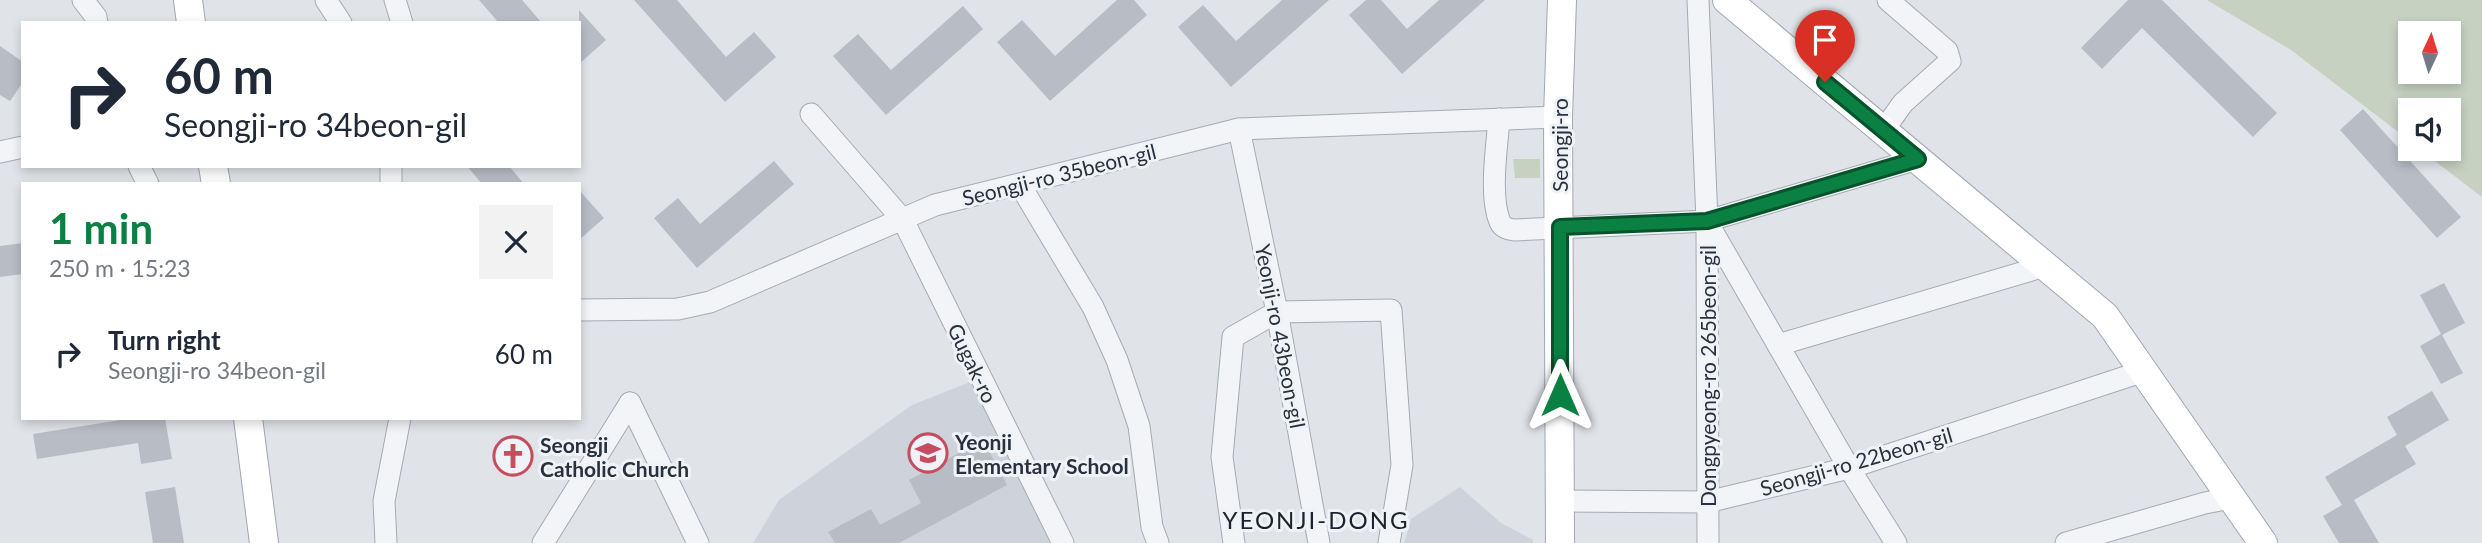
<!DOCTYPE html>
<meta charset="utf-8">
<style>
body{margin:0;font-family:Lato,sans-serif;background:#f2f2f3;color:#1f2937;height:100vh;display:flex;flex-direction:column;font-size:26px;white-space:nowrap}
*{box-sizing:border-box;margin:0}
p{font-size:23px;color:#747a83}
.icon{flex:none;width:38px;height:38px;fill:none;stroke:currentColor;stroke-width:2;stroke-linecap:round;stroke-linejoin:round}
.map{position:relative;flex:1;overflow:hidden}
.sheet{position:absolute;left:21px;top:182px;width:560px;height:238px;display:flex;flex-direction:column;background:#fff;border-radius:0px;box-shadow:0 4px 10px #0003}
.sheet>*{flex:none}
.banner{position:absolute;left:21px;top:21px;width:560px;height:147px;border-radius:0px;box-shadow:0 4px 10px #0003;background:#fff;color:#1f2937;overflow:hidden}
.needle{width:46px;rotate:4deg}
.tools{position:absolute;left:2398px;top:21px;display:grid;gap:14px}
.tools a{display:grid;place-items:center;width:63px;height:63px;border-radius:0px;background:#fff;box-shadow:0 4px 10px #0003;font-size:35px}
.pin{position:absolute;display:grid;place-items:center;width:60px;height:60px;color:#fff;margin:-72px -30px;border-radius:50% 50% 50% 0;rotate:-45deg;box-shadow:0 0 7px #0007}
.pin .icon{rotate:45deg}
.me{position:absolute;width:77px;margin:-38px;rotate:0deg;stroke-linejoin:round;filter:drop-shadow(0 0 5px #0008)}
.turn{display:flex;align-items:center;gap:24px;height:147px;padding:0 28px;font-size:32px}
.turn .icon{width:91px;height:91px;stroke-width:2.5}
.turn b{display:block;font-size:49px;line-height:60px}
.round{display:grid;place-items:center;flex:none;width:74px;height:74px;border-radius:0px;background:#f2f2f3}
.head{display:flex;align-items:center;justify-content:space-between;height:119px;padding:0 28px}
h1{font-size:42px;font-weight:700;line-height:52px;color:#0b8043}
ul{padding:0;list-style:none}
li{display:flex;align-items:center;gap:21px;height:105px;padding:0 28px}
li div{flex:1}
li b{display:block;font-size:26px}
li em{font-style:normal}
.map>svg:first-child{display:block}
.built{fill:#ced2da}
.green{fill:#c6d1c2;fill-rule:evenodd}
.building{fill:#b8bdc5}
.lines{fill:none;stroke-linecap:round;stroke-linejoin:round}
.minor-casing{stroke:#a6aab2;stroke-width:23}
.major-casing{stroke:#a0a8b3;stroke-width:30}
.minor{stroke:#f2f4f7;stroke-width:21}
.major{stroke:#fff;stroke-width:28}
.route-casing{stroke:#07532c;stroke-width:18}
.route{stroke:#0b8043;stroke-width:12}
.labels{text-anchor:middle;dominant-baseline:central;stroke-width:6;stroke-linejoin:round;paint-order:stroke}
.street-label{font-size:21px;fill:#2a313e;stroke:#eff2f6}
.poi-label{font-size:21px;font-weight:bold;fill:#2a313e;stroke:#eff2f6;text-anchor:start}
.quarter-label{font-size:24px;letter-spacing:2px;fill:#1c232f;stroke:#eff2f6}
</style>
<div class="map">
<svg width="2482" height="543" viewBox="0 0 2482 543">
<rect width="100%" height="100%" fill="#e0e3e8"/>
<g class="built">
<polygon points="975,380 1052,543 753,543 779,500 912,405"/>
<polygon points="1460,487 1501,523 1533,540 1533,543 1404,543 1411,519"/>
</g>
<g class="green">
<path d="M2207,0h275v197l-63,-48h29v-39h-38v31l-119,-91zM2410,33h38v39h-38z"/>
<polygon points="1513,159 1540,159 1540,178 1515,178"/>
</g>
<g class="building">
<polygon points="479,0 522,0 542,23 499,23"/>
<polygon points="634,0 677,0 726,57 754,32 776,57 725,102"/>
<polygon points="1117,0 1134,0 1147,15 1050,101 997,42 1022,20 1055,56"/>
<polygon points="1282,0 1329,0 1231,87 1178,27 1203,5 1236,41"/>
<polygon points="1366,0 1381,0 1407,29 1439,0 1485,0 1402,74 1349,15"/>
<polygon points="2128,0 2162,0 2277,113 2253,137 2142,28 2102,69 2081,48"/>
<polygon points="963,6 983,29 886,115 833,56 858,34 891,70"/>
<polygon points="579,10 606,40 579,64"/>
<polygon points="0,46 23,62 23,82 10,101 0,95"/>
<polygon points="2363,109 2461,217 2437,238 2340,130"/>
<polygon points="774,161 794,184 697,268 654,218 678,198 700,224"/>
<polygon points="467,166 509,166 524,184 482,184"/>
<polygon points="579,190 604,218 579,240"/>
<polygon points="23,243 23,274 0,277 0,246"/>
<polygon points="2444,283 2465,323 2442,335 2463,373 2441,384 2420,346 2441,334 2420,295"/>
<polygon points="2432,391 2449,420 2405,446 2416,464 2354,500 2379,543 2339,543 2323,516 2342,505 2325,477 2397,435 2387,417"/>
<polygon points="133,418 165,418 172,459 141,464 138,443 37,459 33,434"/>
<polygon points="983,440 1007,485 899,543 835,543 828,532 871,509 880,525 921,503 909,480"/>
<polygon points="175,487 184,543 153,543 145,492"/>
</g>
<g class="lines">
<g class="minor-casing">
<g id="minor">
<polyline points="83,0 96,17 97,23"/>
<polyline points="326,0 341,23"/>
<polyline points="395,0 402,23"/>
<polyline points="1698,0 1707,221 1708,543"/>
<polyline points="811,114 903,220 1063,543"/>
<path d="M1499,119c-2,28 -10,77 1,103 3,6 8,7 14,8l193,-9 211,-62"/>
<polyline points="1239,129 1277,312 1319,543"/>
<polyline points="1883,131 1903,103 1950,61 1947,51 1888,0"/>
<polyline points="0,152 23,147"/>
<polyline points="139,166 148,184"/>
<polyline points="391,184 391,166"/>
<polyline points="1020,185 1093,307 1117,360 1139,426 1152,527 1158,543"/>
<polyline points="1707,222 1849,468 1896,543"/>
<polyline points="579,310 678,309 710,302 935,205 1239,129 1558,117"/>
<polyline points="1778,345 2045,266"/>
<polyline points="630,403 698,543"/>
<polyline points="1560,501 1707,502 1849,468 2144,371"/>
<polyline points="386,543 384,501 400,418"/>
<polyline points="543,543 630,403"/>
<polyline points="1234,543 1222,457 1233,337 1277,312 1391,310 1402,465 1389,543"/>
<polyline points="2066,543 2205,503 2231,498"/>
</g>
</g>
<g class="major-casing">
<g id="major">
<polyline points="188,0 191,23"/>
<polyline points="1727,0 2105,316 2263,543"/>
<polyline points="213,166 216,184"/>
<polyline points="248,418 264,543"/>
<polyline points="1560,543 1558,117 1562,0"/>
</g>
</g>
<use href="#minor" class="minor"/>
<use href="#major" class="major"/>
</g>
<g class="lines">
<g class="route-casing">
<polyline id="route" points="1560,395 1560,227 1707,221 1918,159 1825,82"/>
</g>
<use href="#route" class="route"/>
</g>
<defs>
<g id="school-ring" transform="scale(2.0125)"><circle r="9.5" fill="#eff2f6" stroke="#c64c60" stroke-width="1.5"/><path d="M0-5L7-2L0 1L-7-2ZM-4 1L0 2.5L4 1V4Q0 6-4 4Z" fill="#c64c60"/></g>
<g id="church-ring" transform="scale(2.0125)"><circle r="9.5" fill="#eff2f6" stroke="#c64c60" stroke-width="1.5"/><path d="M-1.2-6h2.4v3.5h3.3v2.4h-3.3V6h-2.4V-.1h-3.3v-2.4h3.3Z" fill="#c64c60"/></g>
</defs>
<g fill-rule="evenodd">
<use href="#school-ring" x="928" y="453"/>
<use href="#church-ring" x="513" y="456"/>
</g>
<g class="labels">
<g class="street-label">
<text transform="translate(1559 145) rotate(-90)">Seongji-ro</text>
<text transform="translate(1059 174) rotate(-14)">Seongji-ro 35beon-gil</text>
<text transform="translate(1281 336) rotate(79)">Yeonji-ro 43beon-gil</text>
<text transform="translate(973 363) rotate(64)">Gugak-ro</text>
<text transform="translate(1707 376) rotate(-90)">Dongpyeong-ro 265beon-gil</text>
<text transform="translate(1856 461) rotate(-16)">Seongji-ro 22beon-gil</text>
</g>
<g class="poi-label">
<text x="955" y="441">Yeonji<tspan x="955" dy="24">Elementary School</tspan></text>
<text x="540" y="444">Seongji<tspan x="540" dy="24">Catholic Church</tspan></text>
</g>
<g class="quarter-label">
<text x="1316" y="519">YEONJI-DONG</text>
</g>
</g>
</svg>
<div class="tools">
<a><svg class="needle" viewBox="-14 -14 28 28"><path d="M0-13l5 13h-10z" fill="#e53935"/><path d="M0 13l5-13h-10z" fill="#747a83"/></svg></a>
<a><svg class="icon" aria-label="sound" viewBox="0 0 24 24"><path d="M4 9h4l5-4v14l-5-4H4zM17 9q2 3 0 6"/></svg></a>
</div>
<div class="pin" style="left:1825px;top:82px;background:#d93025"><svg class="icon" aria-label="arrive" viewBox="0 0 24 24"><path d="M6 21V4h12l-3 4 3 4H6"/></svg></div>
<svg class="me" style="left:1560px;top:395px" viewBox="-20 -20 40 40"><path d="M0-17L14 15 0 8-14 15z" fill="#0b8043" stroke="#fff" stroke-width="4"/></svg>
<div class="banner">
<div class="turn"><svg class="icon" aria-label="right" viewBox="0 0 24 24"><path d="M7 20v-9h11M14 6l5 5-5 5"/></svg><div><b>60 m</b>Seongji-ro 34beon-gil</div></div>
</div>
<section class="sheet">
<div class="head"><div><h1>1 min</h1><p>250 m · 15:23</p></div><a class="round"><svg class="icon" aria-label="close" viewBox="0 0 24 24"><path d="M6 6l12 12M18 6L6 18"/></svg></a></div>
<ul>
<li><svg class="icon" aria-label="right" viewBox="0 0 24 24"><path d="M7 20v-9h11M14 6l5 5-5 5"/></svg><div><b>Turn right</b><p>Seongji-ro 34beon-gil</p></div><em>60 m</em></li>
</ul>
</section>
</div>
